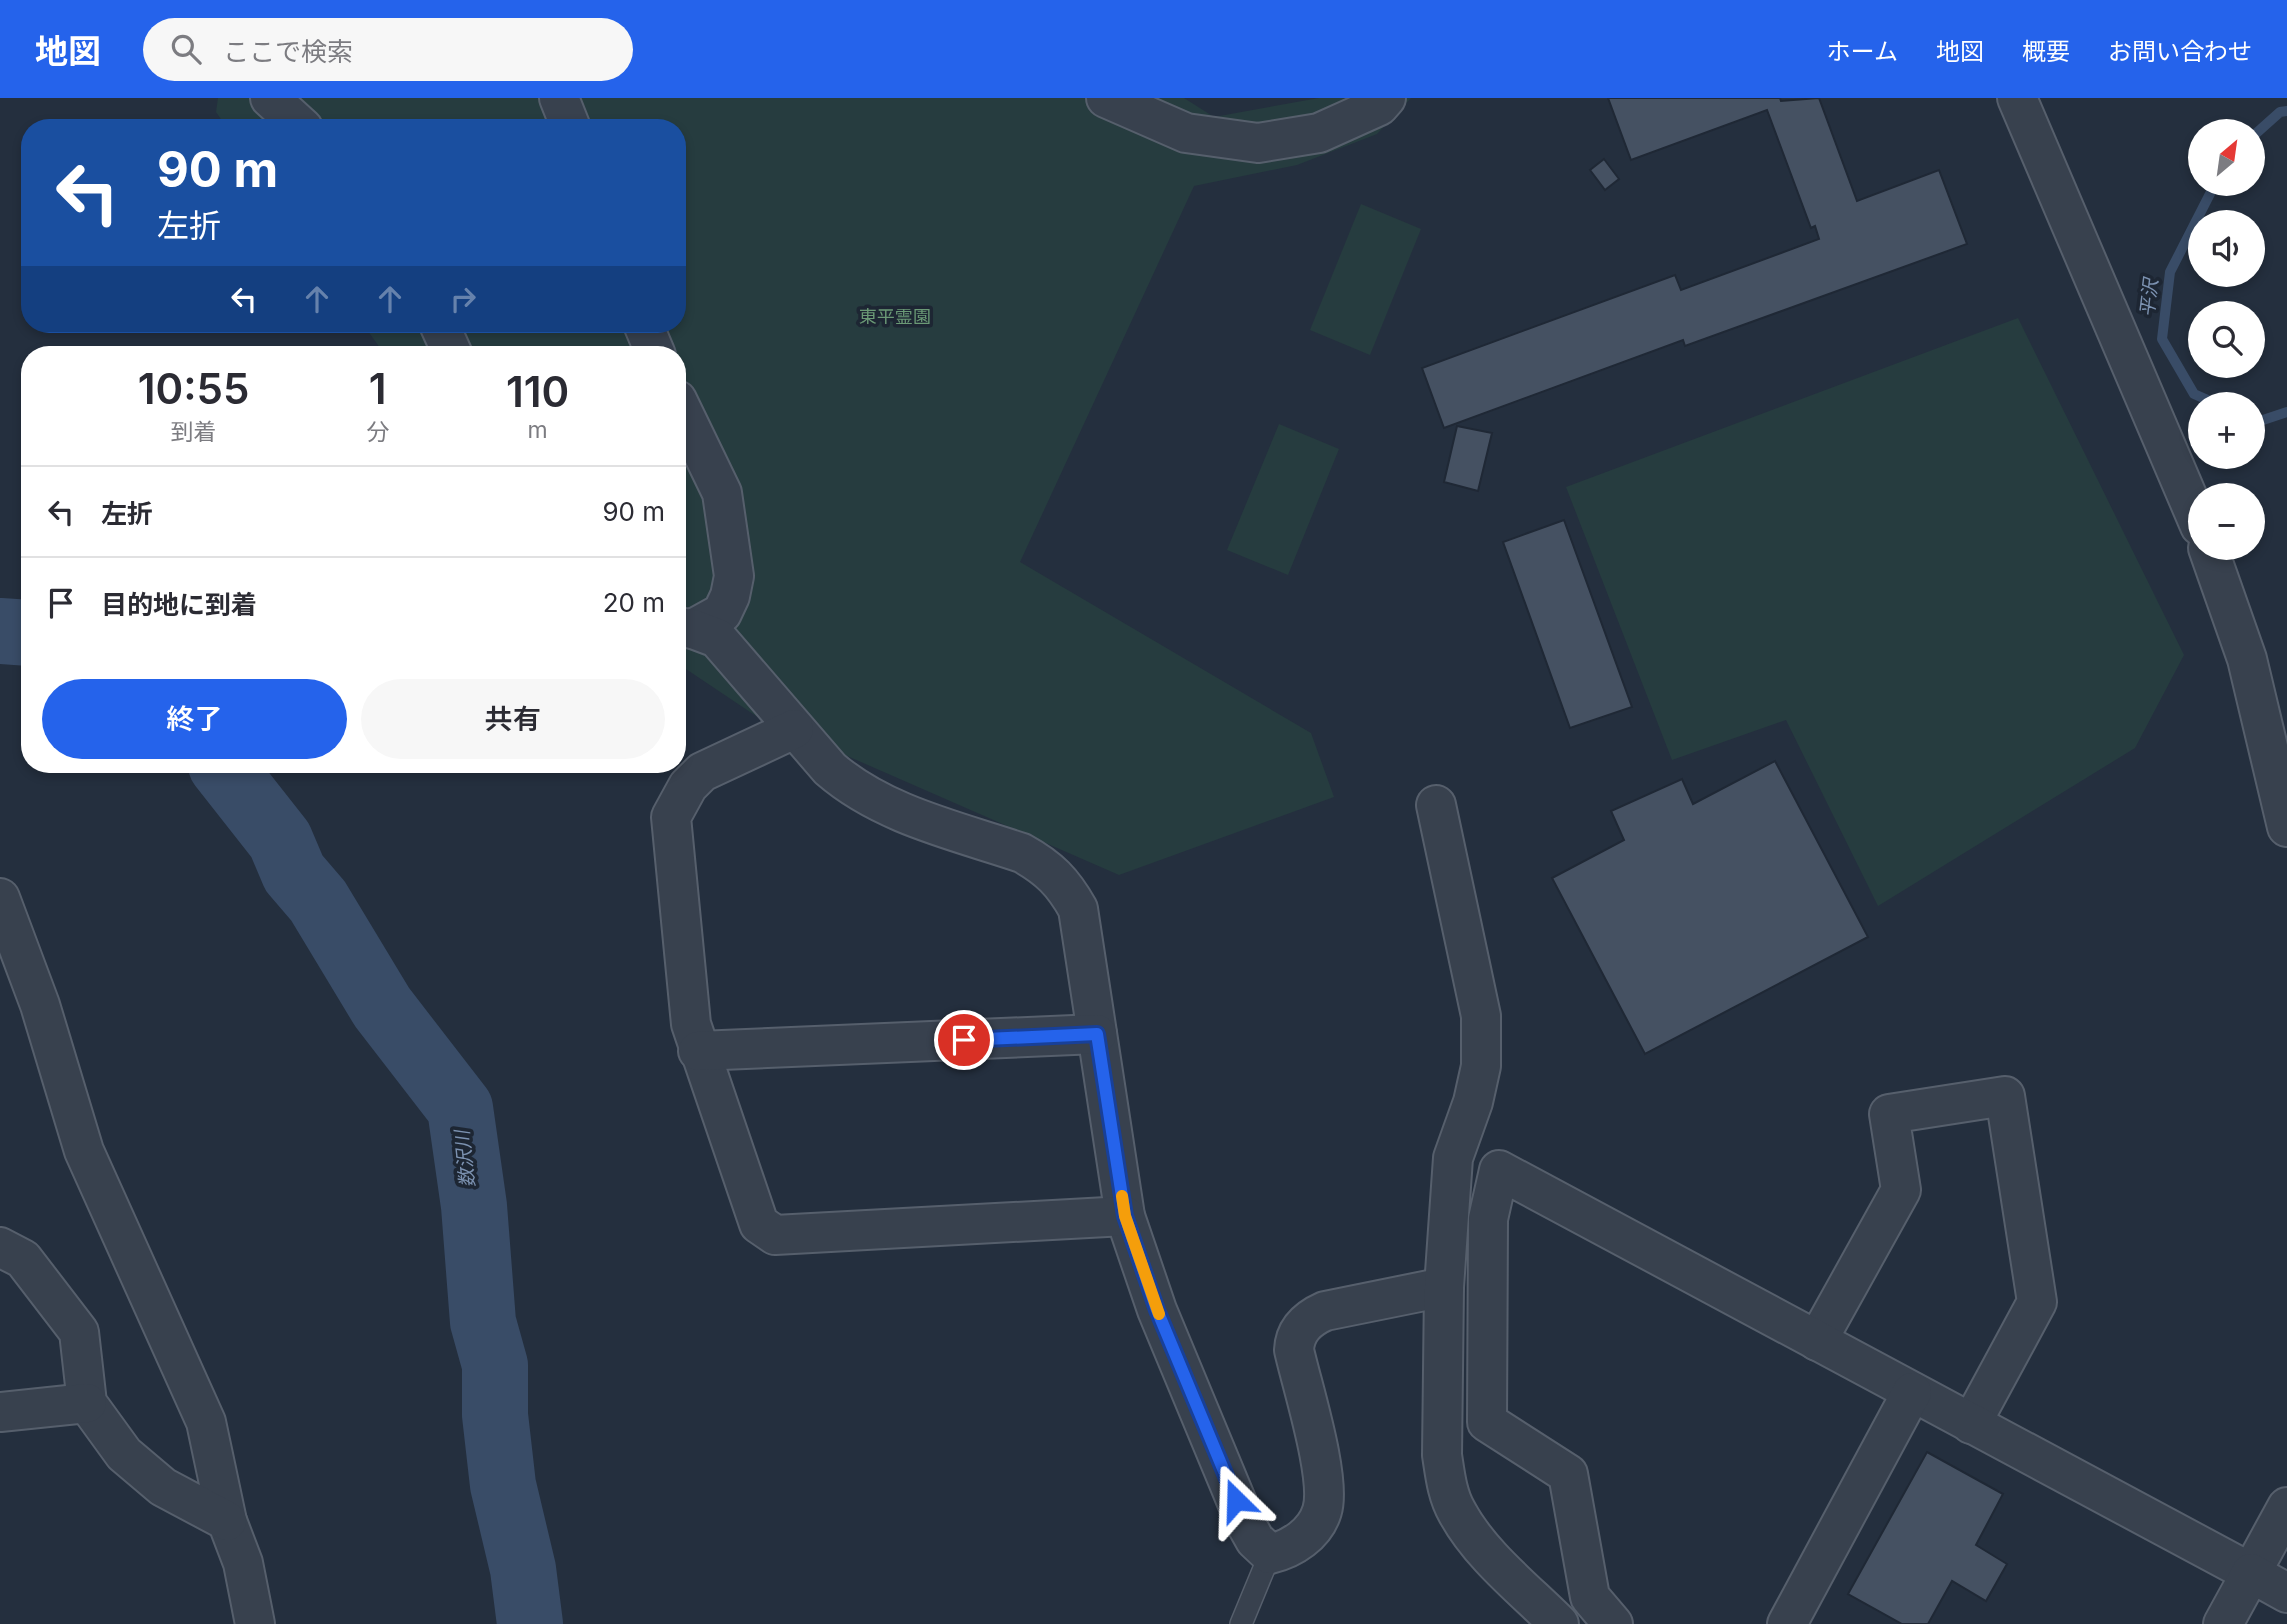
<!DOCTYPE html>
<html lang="ja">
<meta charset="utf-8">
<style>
body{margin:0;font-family:Inter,"Noto Sans JP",sans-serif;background:#f7f7f7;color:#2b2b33;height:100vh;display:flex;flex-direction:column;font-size:26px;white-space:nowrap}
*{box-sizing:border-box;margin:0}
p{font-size:23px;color:#7c7c81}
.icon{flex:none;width:38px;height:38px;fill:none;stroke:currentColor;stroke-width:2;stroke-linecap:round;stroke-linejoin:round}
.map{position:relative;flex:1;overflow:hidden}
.side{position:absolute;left:21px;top:248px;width:665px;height:427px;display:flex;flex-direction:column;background:#fff;border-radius:28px;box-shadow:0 4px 10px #0003}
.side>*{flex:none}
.hud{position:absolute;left:21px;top:21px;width:665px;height:214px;border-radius:28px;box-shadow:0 4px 10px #0003;background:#1a4fa0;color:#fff;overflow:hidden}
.needle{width:46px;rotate:29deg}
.controls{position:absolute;left:2188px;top:21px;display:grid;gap:14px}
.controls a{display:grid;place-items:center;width:77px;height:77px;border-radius:50%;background:#fff;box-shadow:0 4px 10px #0003;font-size:35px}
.pin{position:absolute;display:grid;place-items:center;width:60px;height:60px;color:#fff;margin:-30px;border:4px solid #fff;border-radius:50%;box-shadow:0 2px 7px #0007}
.me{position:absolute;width:77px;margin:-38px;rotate:338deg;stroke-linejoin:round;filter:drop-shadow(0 0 5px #0008)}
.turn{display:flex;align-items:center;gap:24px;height:147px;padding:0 21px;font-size:32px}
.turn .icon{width:91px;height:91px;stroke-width:2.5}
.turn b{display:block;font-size:49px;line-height:60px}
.lanes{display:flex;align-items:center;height:66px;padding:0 21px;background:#0003;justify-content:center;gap:35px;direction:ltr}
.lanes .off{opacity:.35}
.eta{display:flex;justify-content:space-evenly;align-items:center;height:119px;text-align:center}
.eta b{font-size:42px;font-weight:600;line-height:49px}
.primary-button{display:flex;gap:14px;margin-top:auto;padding:14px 21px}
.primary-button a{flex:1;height:80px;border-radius:42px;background:#2563eb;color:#fff;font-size:28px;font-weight:600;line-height:80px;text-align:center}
.primary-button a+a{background:#f7f7f7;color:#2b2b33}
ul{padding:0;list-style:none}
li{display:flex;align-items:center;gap:21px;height:91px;padding:0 21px;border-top:2px solid #e1e1e2}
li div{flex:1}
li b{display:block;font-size:26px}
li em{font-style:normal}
header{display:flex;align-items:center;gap:42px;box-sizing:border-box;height:98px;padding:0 35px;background:#2563eb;color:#fff}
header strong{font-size:33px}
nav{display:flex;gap:38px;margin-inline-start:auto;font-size:24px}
.search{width:490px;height:63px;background:#f7f7f7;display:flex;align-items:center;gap:18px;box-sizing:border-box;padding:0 24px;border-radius:38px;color:#7c7c81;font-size:26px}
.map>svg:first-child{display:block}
.green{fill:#263c3f}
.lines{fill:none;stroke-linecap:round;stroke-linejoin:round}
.stream{stroke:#394c67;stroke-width:10}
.river{stroke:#394c67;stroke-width:66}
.building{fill:#455162;stroke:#1f2835;stroke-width:2}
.service-casing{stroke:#565f6c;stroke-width:24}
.minor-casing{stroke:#565f6c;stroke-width:42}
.tertiary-casing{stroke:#565f6c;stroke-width:42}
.service{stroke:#38414e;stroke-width:21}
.minor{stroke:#38414e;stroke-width:38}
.tertiary{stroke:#38414e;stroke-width:38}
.route-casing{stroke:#184099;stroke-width:18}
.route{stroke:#2563eb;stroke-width:12}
.slow{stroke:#f59e0b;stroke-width:12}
.labels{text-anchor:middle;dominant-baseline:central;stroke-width:7;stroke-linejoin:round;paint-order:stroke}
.park-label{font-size:18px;fill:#6b9a76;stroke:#1d2633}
.water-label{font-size:19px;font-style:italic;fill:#7c92b1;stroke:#1d2633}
</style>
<header>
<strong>地図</strong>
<div class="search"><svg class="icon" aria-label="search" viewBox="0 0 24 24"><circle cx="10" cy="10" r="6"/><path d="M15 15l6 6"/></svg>ここで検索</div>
<nav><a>ホーム</a><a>地図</a><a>概要</a><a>お問い合わせ</a></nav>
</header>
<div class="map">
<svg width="2287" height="1526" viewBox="0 0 2287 1526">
<rect width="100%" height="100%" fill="#242f3e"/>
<g class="green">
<polygon points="218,0 1184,0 1214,19 1319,0 1411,0 1377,36 1297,67 1194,88 1020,464 1311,635 1334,699 1119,777 756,618 677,565 677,257 385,257 363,226 677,226 677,30 227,30 216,14"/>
<polygon points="1361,106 1421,131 1370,257 1310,232"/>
<polygon points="2018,220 2184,557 2135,650 1878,808 1786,622 1672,662 1566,389"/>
<polygon points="1279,326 1339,351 1288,477 1227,452"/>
</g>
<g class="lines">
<g class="stream">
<polyline points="2252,39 2280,14 2287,13"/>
<polyline points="2215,86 2170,174 2162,241 2194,296 2217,306"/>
<polyline points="2252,322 2257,324 2287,314"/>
</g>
<g class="river">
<polyline points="0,533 30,535"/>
<polyline points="221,667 280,742 294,775 318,803 382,909 460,1010 474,1108 483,1224 495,1267 495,1317 503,1387 523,1471 530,1526"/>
</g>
</g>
<g class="building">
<polygon points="1608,0 1780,0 1781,3 1819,0 1857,103 1939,72 1967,146 1685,248 1683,242 1444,330 1422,270 1675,177 1681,192 1819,141 1815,128 1811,130 1767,12 1631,62"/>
<polygon points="1604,61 1619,81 1605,92 1590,72"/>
<polygon points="1457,328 1492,335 1478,393 1444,384"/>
<polygon points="1564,422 1632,609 1570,630 1503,444"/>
<polygon points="1775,663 1868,839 1645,956 1552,780 1624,742 1611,713 1682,681 1693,706"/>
<polygon points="1927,1354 2003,1396 1976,1447 2007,1466 1986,1503 1952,1483 1928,1526 1902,1526 1848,1496"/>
</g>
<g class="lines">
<g class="service-casing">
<polyline id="service" points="1241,1526 1270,1456"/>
</g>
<g class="minor-casing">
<g id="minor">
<polyline points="270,0 303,30"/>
<polyline points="559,0 571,30"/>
<polyline points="1106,0 1186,35 1258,45 1319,35 1379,8 1386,0"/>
<polyline points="2017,0 2200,428"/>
<polyline points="439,226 453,257"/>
<polyline points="643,226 656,257"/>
<polyline points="677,302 722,395 734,478 730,498 722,515 693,531"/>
<polyline points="2208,450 2247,561 2287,729"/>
<path d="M677,529l16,2 24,9 113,131c53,46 127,62 192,84 27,15 41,29 56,56l47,307 32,94 89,214 9,16 15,14c22,-5 45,-20 52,-43 10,-32 -20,-125 -28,-161 1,-20 13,-31 31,-39l119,-24"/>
<polyline points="794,631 702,674 688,688 671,719 691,926 759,1126 775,1137 1125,1118"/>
<path d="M1436,707l45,211v50l-8,36 -20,56 -9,129 -2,168c3,19 5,40 15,57 23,43 68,78 102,112"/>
<polyline points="0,800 40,907 84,1053 206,1324 227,1423 243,1465 255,1526"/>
<polyline points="698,953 1097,936"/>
<polyline points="0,1149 23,1161 79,1234 87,1305 124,1356 163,1389 227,1423"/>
<polyline points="1817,1243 1901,1092 1889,1016 2005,998 2037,1204 1971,1326"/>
<polyline points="0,1314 87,1305"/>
<polyline points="1613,1526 1590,1499 1568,1376 1487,1324 1488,1121 1499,1072 2251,1475 2287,1409"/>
<polyline points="1787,1526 1912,1294"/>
</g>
</g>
<g class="tertiary-casing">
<polyline id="tertiary" points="2223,1526 2251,1475 2287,1495"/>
</g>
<use href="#service" class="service"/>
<use href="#minor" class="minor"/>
<use href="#tertiary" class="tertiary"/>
</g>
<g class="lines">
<g class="route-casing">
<polyline id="route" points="964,942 1097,936 1125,1118 1157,1212 1236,1402"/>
</g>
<use href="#route" class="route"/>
<polyline class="slow" points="1122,1098 1125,1118 1159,1216"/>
</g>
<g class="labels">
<g class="park-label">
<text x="895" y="218">東平霊園</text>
</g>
<g class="water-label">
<text transform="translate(2149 200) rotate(-83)">平沢</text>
<text transform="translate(465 1061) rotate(-96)">数沢川</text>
</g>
</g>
</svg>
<div class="controls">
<a><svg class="needle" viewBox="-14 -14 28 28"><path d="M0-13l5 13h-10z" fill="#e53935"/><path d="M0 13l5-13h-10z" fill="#7c7c81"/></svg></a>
<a><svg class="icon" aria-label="sound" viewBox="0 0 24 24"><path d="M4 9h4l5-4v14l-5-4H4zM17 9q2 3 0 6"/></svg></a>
<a><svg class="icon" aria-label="search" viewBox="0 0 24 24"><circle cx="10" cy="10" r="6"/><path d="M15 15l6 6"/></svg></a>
<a>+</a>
<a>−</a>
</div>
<div class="pin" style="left:964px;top:942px;background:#d93025"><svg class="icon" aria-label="arrive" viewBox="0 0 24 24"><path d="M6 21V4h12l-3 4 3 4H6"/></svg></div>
<svg class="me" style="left:1236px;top:1402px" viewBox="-20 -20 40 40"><path d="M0-17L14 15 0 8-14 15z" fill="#2563eb" stroke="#fff" stroke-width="4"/></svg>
<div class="hud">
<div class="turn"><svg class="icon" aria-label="left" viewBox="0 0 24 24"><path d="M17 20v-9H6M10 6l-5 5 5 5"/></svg><div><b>90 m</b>左折</div></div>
<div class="lanes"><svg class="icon" aria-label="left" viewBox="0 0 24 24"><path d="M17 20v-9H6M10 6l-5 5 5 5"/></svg><svg class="icon off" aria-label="ahead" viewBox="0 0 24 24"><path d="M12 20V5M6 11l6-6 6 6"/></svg><svg class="icon off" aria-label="ahead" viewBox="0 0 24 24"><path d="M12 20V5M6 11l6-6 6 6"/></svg><svg class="icon off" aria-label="right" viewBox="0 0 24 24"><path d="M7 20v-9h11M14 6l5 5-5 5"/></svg></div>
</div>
<section class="side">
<div class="eta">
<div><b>10:55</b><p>到着</p></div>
<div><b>1</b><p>分</p></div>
<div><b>110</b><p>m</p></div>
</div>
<ul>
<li><svg class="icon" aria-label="left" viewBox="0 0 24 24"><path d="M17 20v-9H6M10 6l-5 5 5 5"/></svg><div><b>左折</b></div><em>90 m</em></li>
<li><svg class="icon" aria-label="arrive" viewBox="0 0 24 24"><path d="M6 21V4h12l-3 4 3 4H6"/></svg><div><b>目的地に到着</b></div><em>20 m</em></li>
</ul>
<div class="primary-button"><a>終了</a><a>共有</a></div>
</section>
</div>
